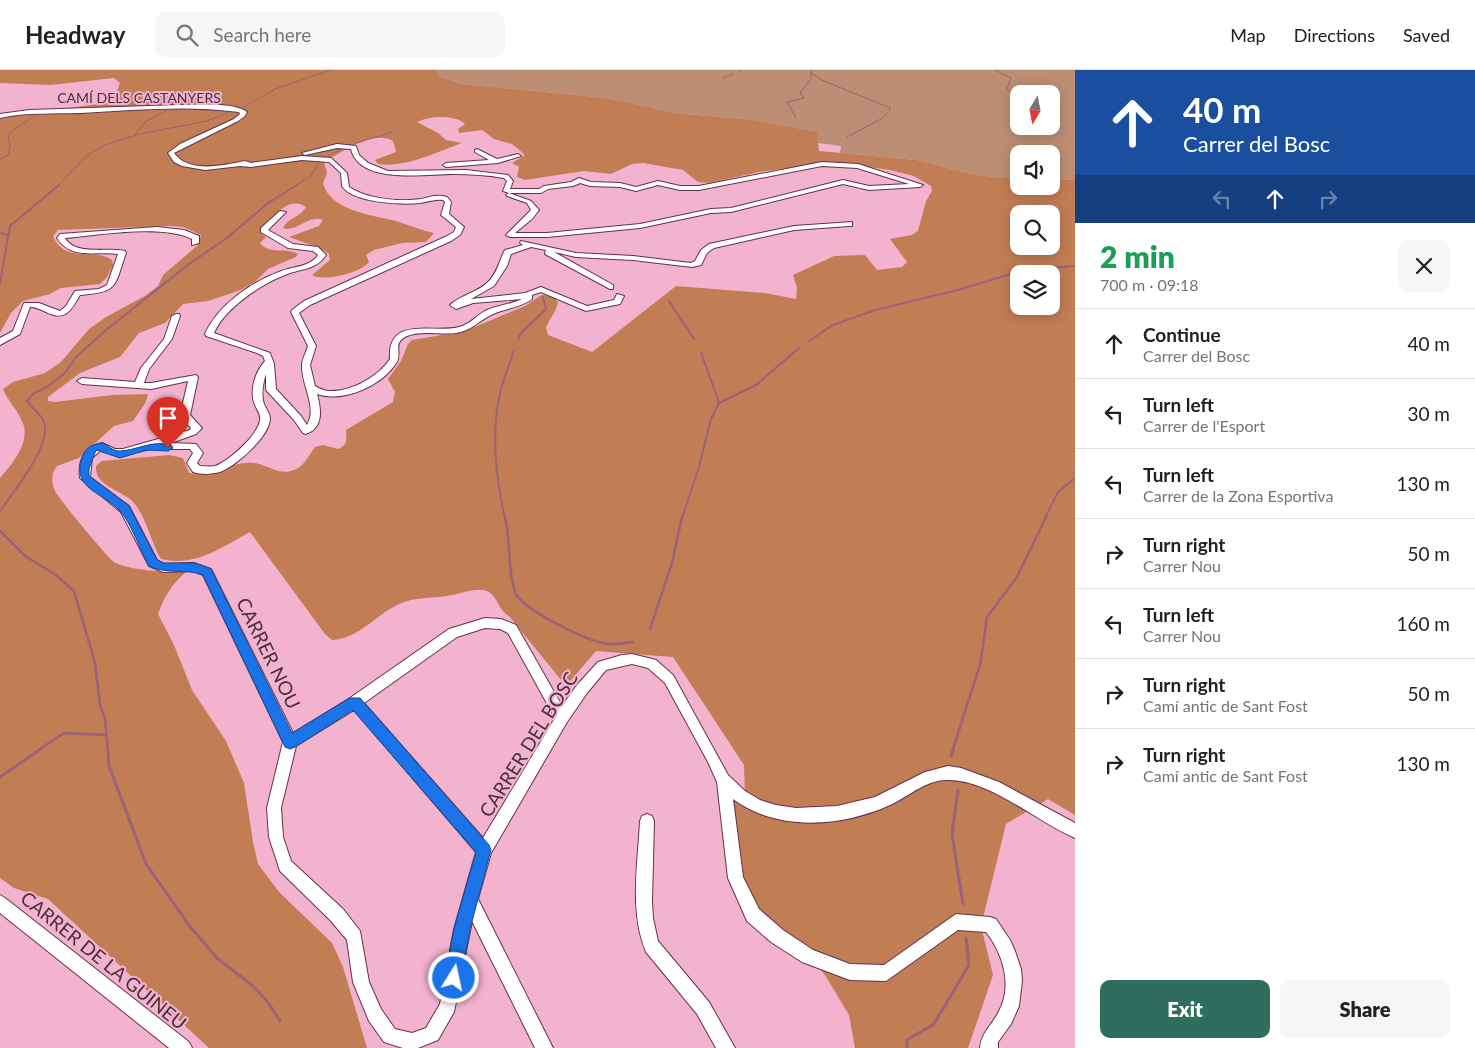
<!DOCTYPE html>
<meta charset="utf-8">
<style>
body{margin:0;font-family:Lato,sans-serif;background:#f6f6f6;color:#202124;height:100vh;display:flex;flex-direction:column;font-size:19px;white-space:nowrap}
*{box-sizing:border-box;margin:0}
p{font-size:16px;color:#757577}
.icon{flex:none;width:28px;height:28px;fill:none;stroke:currentColor;stroke-width:2;stroke-linecap:round;stroke-linejoin:round}
.map{position:relative;flex:1;overflow:hidden}
.side{display:flex;flex-direction:column;background:#fff;width:400px}
.side>*{flex:none}
.top-card{background:#1a4fa0;color:#fff;overflow:hidden}
.needle{width:32px;rotate:190deg}
.controls{position:absolute;left:1010px;top:15px;display:grid;gap:10px}
.controls a{display:grid;place-items:center;width:50px;height:50px;border-radius:10px;background:#fff;box-shadow:0 2px 12px #0003;font-size:25px}
.pin{position:absolute;display:grid;place-items:center;width:42px;height:42px;color:#fff;margin:-51px -21px;border-radius:50% 50% 50% 0;rotate:-45deg;box-shadow:0 0 5px #0007}
.pin .icon{rotate:45deg}
.me{position:absolute;width:55px;margin:-28px;rotate:10deg;stroke-linejoin:round;filter:drop-shadow(0 0 4px #0008)}
.turn{display:flex;align-items:center;gap:18px;height:105px;padding:0 25px;font-size:22px}
.turn .icon{width:65px;height:65px;stroke-width:2.5}
.turn b{display:block;font-size:35px;line-height:42px}
.lanes{display:flex;align-items:center;height:48px;padding:0 25px;background:#0003;justify-content:center;gap:25px;direction:ltr}
.lanes .off{opacity:.35}
.round{display:grid;place-items:center;flex:none;width:52px;height:52px;border-radius:10px;background:#f6f6f6}
.overview{display:flex;align-items:center;justify-content:space-between;height:85px;padding:0 25px}
h1{font-size:30px;font-weight:800;line-height:38px;color:#1e9e55}
.primary-button{display:flex;gap:10px;margin-top:auto;padding:10px 25px}
.primary-button a{flex:1;height:58px;border-radius:10px;background:#2f6e5c;color:#fff;font-size:20px;font-weight:800;line-height:58px;text-align:center}
.primary-button a+a{background:#f6f6f6;color:#202124}
ul{padding:0;list-style:none}
li{display:flex;align-items:center;gap:15px;height:70px;padding:0 25px;border-top:1px solid #e0e0e0}
li div{flex:1}
li b{display:block;font-size:19px}
li em{font-style:normal}
header{display:flex;align-items:center;gap:30px;box-sizing:border-box;height:70px;padding:0 25px;background:#fff;border-bottom:1px solid #e0e0e0}
header strong{font-size:24px}
nav{display:flex;gap:28px;margin-inline-start:auto;font-size:18px}
.search{width:350px;height:45px;background:#f6f6f6;display:flex;align-items:center;gap:12px;box-sizing:border-box;padding:0 18px;border-radius:10px;color:#757577;font-size:19px}
main{display:flex;flex:1;min-height:0}
.map>svg:first-child{display:block}
.green{fill:#bc8e73;fill-rule:evenodd}
.forest{fill:#c17d54;fill-rule:evenodd}
.lines{fill:none;stroke-linecap:round;stroke-linejoin:round}
.stream-far3{stroke:#9c617b;stroke-width:1}
.stream-far2{stroke:#9c617b;stroke-width:2}
.stream-far1{stroke:#9c617b;stroke-width:2.5}
.stream{stroke:#9c617b;stroke-width:3}
.minor-casing{stroke:#65314a;stroke-width:2}
.minor{fill:#fff;fill-rule:evenodd}
.route{fill:#1a73e8;stroke:#114b97}
.labels{text-anchor:middle;dominant-baseline:central;stroke-width:4;stroke-linejoin:round;paint-order:stroke}
.far-street-label{font-size:14px;fill:#49303b;stroke:#f3b3cf}
.near-street-label{font-size:19px;fill:#49303b;stroke:#f3b3cf}
</style>
<header>
<strong>Headway</strong>
<div class="search"><svg class="icon" aria-label="search" viewBox="0 0 24 24"><circle cx="10" cy="10" r="6"/><path d="M15 15l6 6"/></svg>Search here</div>
<nav><a>Map</a><a>Directions</a><a>Saved</a></nav>
</header>
<main>
<div class="map">
<svg width="1075" height="978" viewBox="0 0 1075 978">
<rect width="100%" height="100%" fill="#f3b3cf"/>
<path class="green" d="M436,0h639v110l-24,-1v-25h-32v25l-44,-4 -58,-15 -77,-7 1,-7 -23,-3 -2,-11 -62,-12 -78,-7 -69,-15 -145,-14 -21,-7zM1019,24h32v32h-32z"/>
<path class="forest" d="M0,0h436l5,7 21,7 145,14 69,15 78,7 63,12 2,19 98,9 58,15 44,4v7h32v-7l24,1v635l-27,-16 -42,25 -25,102 12,49 -25,73h-113l-6,-33 -24,-40 -30,-37 -32,-22 -18,-29 -14,-90h14l-1,-32 -71,-108 -77,-6 -30,35 -57,-70c-11,-6 -11,-20 -22,-25 -10,-4 -24,2 -35,4 -18,4 -35,1 -53,9 -24,11 -40,35 -67,36l-7,-6 -75,-102c-30,16 -54,35 -89,27 -10,-16 -16,-47 -30,-59 -12,-11 -36,-14 -35,-34l6,-5 67,-6 14,3 6,15c24,3 42,-12 65,-10 12,1 24,12 37,8 13,-3 17,-15 24,-24l8,-2 15,4c11,-5 8,-9 8,-19l47,-28 2,-10 -7,-13 13,-18 7,-17 4,-4 53,-9 60,-25 17,-11 10,1 6,6 -2,7 -10,18 2,8 44,17 84,-66 89,7 31,6 1,-11 -4,-13 41,-19 31,-1 12,15 25,-3 5,-5 -17,-23 22,-4 6,-4 8,-30 6,-10 -1,-5 -17,-10 -24,-6 -58,-8 -73,10 -50,11 -11,-1 -15,-12 -40,-7 -11,1 -21,10 -27,-3 -59,9 -8,-3 2,-10 -7,-4 12,-7v-2l-12,-10 -18,-5 -12,-9 -23,3 -1,-4 7,-5c-10,-10 -36,-8 -48,-2l21,11 8,7 16,3c-25,9 -57,25 -84,21l-3,-4 21,-8 -3,-11c-19,-12 -53,12 -69,21l3,11 -4,10c7,28 50,32 73,38 13,4 25,9 38,12l-8,9 -24,1 -28,7 -8,5 3,7c-8,11 -46,20 -57,13l18,-15 -1,-6 -9,-6 -31,-11 30,-11 4,-6c-15,-6 -26,13 -40,8 4,-10 18,-11 23,-21 -19,-13 -35,13 -46,25l6,5 -6,6c9,12 27,4 38,11l-2,3 -28,12 -12,12 -15,9 -33,11 -25,3 -18,19 -26,10 -19,24 -40,16 -32,24v4l7,1 57,-7 36,-1 -2,8 -13,19 -19,5 -35,32 -22,8c-6,7 -6,16 -2,25 4,8 52,66 59,71 15,9 54,10 72,10 -14,12 -22,25 -28,42l16,31 18,45 34,51 18,42 9,59 5,22 21,28 53,51 11,24 24,81h-158l-161,-149 -34,-11 -14,-10v-400c13,-15 33,-38 21,-59 -5,-11 -13,-18 -18,-30l10,-7 32,-9 16,-11 28,-33 17,-12 39,-21 13,-10 5,-11 35,-30 3,-10 -18,-8 -13,-1 -112,4 -5,6c12,29 43,11 59,24l1,5 -6,12 -7,7 -39,4 -11,6 -27,7 -12,12 -11,20v-216l106,-14 11,-12 3,-8 -6,-5 -64,7 -50,-2zM1019,144h32v32h-32zM1019,204h32v32h-32z"/>
<g class="lines">
<g class="stream-far3">
<polyline points="995,0 1011,8 1007,19 1013,24 1019,39"/>
<polyline points="740,2 741,0"/>
<polyline points="811,3 822,10 890,38 890,41 881,49 847,67"/>
<polyline points="723,8 733,4"/>
<polyline points="175,35 187,28 190,22"/>
<polyline points="244,37 275,19 331,0"/>
<polyline points="796,48 787,32 804,28 800,23 811,9 811,0"/>
<polyline points="135,65 145,52 168,40"/>
<polyline points="356,73 393,62"/>
<polyline points="328,86 344,78"/>
<polyline points="0,89 8,85 10,76 8,64 36,45"/>
<polyline points="58,116 86,86 105,75 140,64 207,51 232,41"/>
<polyline points="295,116 310,107 320,91"/>
</g>
<g class="stream-far2">
<polyline points="0,163 8,165"/>
<polyline points="1028,200 1075,196"/>
<polyline points="0,213 10,156 59,115"/>
<polyline points="669,231 694,269"/>
<polyline points="518,269 521,263 546,239 543,227"/>
<polyline points="808,272 831,256 875,240 958,220 1011,204"/>
<polyline points="701,282 719,333"/>
<path d="M0,441c13,-18 48,-62 45,-85 -1,-10 -13,-17 -18,-25l7,-8 13,-6 18,-14 11,-16 30,-27 83,-66 38,-26 41,-35 29,-18"/>
<path d="M505,448c-9,-39 -14,-80 -6,-120 3,-16 10,-32 15,-48"/>
<polyline points="682,448 699,397 711,349 719,333 756,315 799,278"/>
<polyline points="1045,448 1058,422 1075,408"/>
</g>
<g class="stream-far1">
<path d="M505,447c6,26 2,51 10,75 6,17 69,47 88,51 8,3 21,0 30,-1"/>
<polyline points="0,461 25,486 56,505 74,521 95,593 100,635 105,649 108,682"/>
<polyline points="650,559 672,493 682,447"/>
<polyline points="36,682 64,663 107,665"/>
<polyline points="952,682 980,595 987,547 1017,507 1046,447"/>
</g>
<g class="stream">
<polyline points="108,681 109,696 146,794 191,858 218,889 252,915 267,931 280,951"/>
<polyline points="951,686 953,681"/>
<polyline points="0,707 38,681"/>
<polyline points="958,720 952,764 963,834"/>
<polyline points="907,978 907,970 934,954 969,895 966,868"/>
</g>
<g class="minor-casing">
<g id="minor">
<path d="M179,35c17,0 55,-3 68,7l-2,4 -7,5 -64,32c15,21 50,12 71,8l6,2 51,-7 29,2 16,15 2,14c18,12 50,15 72,12 9,-2 16,-5 26,-2l4,5 -2,12 15,13 -4,8 -9,6 -141,64 -11,8 17,33 -6,19 5,21c4,2 9,5 14,5 22,1 49,-14 61,-32 -3,-44 43,-25 69,-32 10,-2 17,-11 26,-16 12,-6 25,-6 37,-12l-49,4 -17,6 -6,-4c11,-10 28,-13 38,-23 9,-8 11,-21 17,-32l18,-5 -3,-2 1,-2 55,12 57,3 58,7 4,-2 6,-11 8,-6 85,-18 58,-4v4h-3l-55,4 -80,18 -7,5 -6,12 -9,2 -59,-7 -57,-3 -22,-5 59,33v4h-3l-65,-35 1,-4 -15,-3 -20,7 -4,12 -13,20 -23,13 54,-6 16,-6 46,19 27,-6 3,-6 7,2 -4,8 -34,7 -45,-19 -9,3v4c-12,9 -26,9 -39,15 -13,6 -22,17 -37,19 -15,2 -34,-3 -49,3 -15,7 -5,16 -10,26 -15,24 -54,41 -80,32 4,15 7,34 -11,40l-3,-1 -9,-13 -28,-30v-16c-3,9 -5,21 -2,30 2,5 6,9 6,15 -1,18 -33,46 -50,53 -7,2 -19,3 -27,0l-6,-9 6,-10 -3,-4h-39l-33,7 -17,-6 -9,8 -2,19 39,29 28,54 7,4 30,-1 17,6 82,164 57,-35 99,-69 36,-11 16,1 15,6 46,81 15,-21 21,-23 24,-7 10,-1 24,6 17,15 55,100 17,16 15,9 16,5 20,3 41,-2 38,-9 50,-25 23,-6 13,2 38,14 76,41v15c-38,-16 -84,-58 -127,-58 -21,-1 -40,17 -58,25 -48,22 -113,27 -157,-6l10,78 16,32 24,21 30,20 37,14 34,1 72,-51 34,3 6,2 14,21 5,11 6,18 1,12 -3,25 -8,18 -13,18v6h-18c1,-15 12,-23 18,-35 15,-26 6,-58 -12,-81l-28,-2 -72,51 -36,-1 -48,-18 -31,-20 -24,-21 -19,-43 -11,-96 -9,-20 -43,-79 -17,-15 -16,-4 -26,6 -19,23 -20,29 -76,131 -13,46 75,149h-18l-63,-127 -18,91 -16,28 -20,8h-15l-19,-6 -15,-21 -16,-39 -6,-42 -16,-19 -51,-50 -11,-34 -2,-29 16,-66 -80,-167 -10,-4 -30,1 -14,-6 -28,-54 -41,-34c-2,-18 4,-31 22,-35l13,6h8l67,-19 1,-2 -11,-12 8,-35 -37,8 -69,-5 -5,-3 5,-3 53,4 6,-14 23,-29 8,-23 4,-2h3l1,2 -8,23 -23,30 -5,14h7l45,-8 2,2 -8,38 12,13 -6,6 -25,9 25,1 7,9 -6,10 3,3c5,0 10,1 15,0 14,-5 43,-31 45,-46 1,-6 -3,-10 -5,-15 -6,-14 0,-33 10,-44l-2,-5 -6,-3 -51,-17 -1,-2c12,-28 46,-52 74,-62 13,-6 30,-4 39,-17l-5,-4 -25,-3 -27,-16v-4l19,-17 6,1 -18,18 25,14 25,3 8,8c-11,16 -25,13 -41,20 -24,9 -61,34 -71,58l56,20 4,11 2,25 25,27 6,9c11,-18 -6,-40 -5,-60 0,-6 4,-12 6,-19l-17,-34 1,-2 12,-9 141,-64 9,-5 2,-5 -15,-12 4,-13 -2,-2c-9,-1 -15,2 -23,3 -19,2 -67,0 -78,-17l-1,-13 -12,-11 -27,-2 -51,7 -11,-1 -35,4 -23,-4 -8,-4 -6,-9 12,-9 54,-25 6,-5 -1,-2c-53,-7 -105,-2 -158,1 -28,1 -54,-1 -81,5v-4l29,-4zM485,558l15,1 8,4 47,85 -72,120 -119,-135 93,-66zM354,640l122,142 -22,77 -14,75 -14,24 -14,5 -17,-4 -14,-20 -12,-27 -9,-51 -17,-22 -52,-48 -8,-24 -2,-29 15,-62z"/>
<path d="M337,74l19,2 3,9 9,8 20,8 78,-1 42,5 5,6 -3,8h29l5,-3 27,-4 8,-4 12,4 29,1 16,4 22,-6 22,5h19l123,-24 36,2 65,21 -3,2 -51,3 -26,-6 -112,28 -20,1 -71,15 -93,9h-37l-4,-2 25,-25 -4,-7 -20,-7 -1,-1 3,-2 -6,-2 4,-10 -3,-3c-17,-3 -34,-4 -51,-4 -27,0 -94,11 -102,-25l-14,-1 -32,7 -3,-2zM822,96l35,2 52,16 -40,2 -26,-6 -112,28 -20,1 -71,15 -93,9h-32l17,-14 7,-9 -8,-9 -22,-8h32l7,-4 25,-3 7,-3 10,3 30,1 16,4 22,-6 22,5h19z"/>
<polygon points="477,79 497,89 518,84 521,86 498,93 446,97 443,95 446,93 489,90 475,82 475,80"/>
<path d="M157,157l27,3 15,6v7l-7,2v-6c-30,-15 -92,-4 -127,-1 10,18 42,9 60,13l1,2c-12,34 -7,39 -46,42 -9,15 -14,27 -34,17 -6,-3 -10,-5 -16,-5l-10,27 -20,11v-7l13,-7 11,-28h15l21,8 6,-5 9,-15 24,-2 8,-4 11,-31c-22,-3 -47,6 -61,-16l3,-4z"/>
<path d="M647,744l5,2 2,5 -2,81 1,16 5,23 51,61 26,46h-19l-19,-34 -51,-62c-17,-41 -8,-88 -6,-131l2,-5z"/>
<polygon points="0,825 5,828 189,972 192,978 169,978 0,843"/>
</g>
</g>
<use href="#minor" class="minor"/>
</g>
<path class="route" d="M102,373c6,2 10,8 18,8 18,-1 31,-11 51,-6l2,3 -5,3 -21,-1 -27,8 -24,-8 -7,19v7l40,30 28,54 7,3h30l17,6 81,164 58,-35h10l129,147 2,5 -21,79 -10,55 -6,2 -6,-2 -3,-6 9,-49 22,-77 -123,-142 -58,37 -5,2 -5,-2 -82,-172c-18,-7 -36,0 -54,-9 -8,-14 -19,-45 -29,-55 -17,-19 -49,-22 -38,-53 4,-11 9,-13 20,-15z"/>
<g class="labels">
<g class="far-street-label">
<text x="139" y="27">CAMÍ DELS CASTANYERS</text>
</g>
<g class="near-street-label">
<text transform="translate(269 583) rotate(64)">CARRER NOU</text>
<text transform="translate(528 674) rotate(-58)">CARRER DEL BOSC</text>
<text transform="translate(104 890) rotate(39)">CARRER DE LA GUINEU</text>
</g>
</g>
</svg>
<div class="controls">
<a><svg class="needle" viewBox="-14 -14 28 28"><path d="M0-13l5 13h-10z" fill="#e53935"/><path d="M0 13l5-13h-10z" fill="#757577"/></svg></a>
<a><svg class="icon" aria-label="sound" viewBox="0 0 24 24"><path d="M4 9h4l5-4v14l-5-4H4zM17 9q2 3 0 6"/></svg></a>
<a><svg class="icon" aria-label="search" viewBox="0 0 24 24"><circle cx="10" cy="10" r="6"/><path d="M15 15l6 6"/></svg></a>
<a><svg class="icon" aria-label="layers" viewBox="0 0 24 24"><path d="M12 4l9 5-9 5-9-5zM3 14l9 5 9-5"/></svg></a>
</div>
<div class="pin" style="left:168px;top:378px;background:#d93025"><svg class="icon" aria-label="arrive" viewBox="0 0 24 24"><path d="M6 21V4h12l-3 4 3 4H6"/></svg></div>
<svg class="me" style="left:454px;top:908px" viewBox="-20 -20 40 40"><circle r="17" fill="#1a73e8" stroke="#fff" stroke-width="3"/><path d="M0-11L8 9 0 5-8 9z" fill="#fff"/></svg>
</div>
<section class="side">
<div class="top-card">
<div class="turn"><svg class="icon" aria-label="ahead" viewBox="0 0 24 24"><path d="M12 20V5M6 11l6-6 6 6"/></svg><div><b>40 m</b>Carrer del Bosc</div></div>
<div class="lanes"><svg class="icon off" aria-label="left" viewBox="0 0 24 24"><path d="M17 20v-9H6M10 6l-5 5 5 5"/></svg><svg class="icon" aria-label="ahead" viewBox="0 0 24 24"><path d="M12 20V5M6 11l6-6 6 6"/></svg><svg class="icon off" aria-label="right" viewBox="0 0 24 24"><path d="M7 20v-9h11M14 6l5 5-5 5"/></svg></div>
</div>
<div class="overview"><div><h1>2 min</h1><p>700 m · 09:18</p></div><a class="round"><svg class="icon" aria-label="close" viewBox="0 0 24 24"><path d="M6 6l12 12M18 6L6 18"/></svg></a></div>
<ul>
<li><svg class="icon" aria-label="ahead" viewBox="0 0 24 24"><path d="M12 20V5M6 11l6-6 6 6"/></svg><div><b>Continue</b><p>Carrer del Bosc</p></div><em>40 m</em></li>
<li><svg class="icon" aria-label="left" viewBox="0 0 24 24"><path d="M17 20v-9H6M10 6l-5 5 5 5"/></svg><div><b>Turn left</b><p>Carrer de l'Esport</p></div><em>30 m</em></li>
<li><svg class="icon" aria-label="left" viewBox="0 0 24 24"><path d="M17 20v-9H6M10 6l-5 5 5 5"/></svg><div><b>Turn left</b><p>Carrer de la Zona Esportiva</p></div><em>130 m</em></li>
<li><svg class="icon" aria-label="right" viewBox="0 0 24 24"><path d="M7 20v-9h11M14 6l5 5-5 5"/></svg><div><b>Turn right</b><p>Carrer Nou</p></div><em>50 m</em></li>
<li><svg class="icon" aria-label="left" viewBox="0 0 24 24"><path d="M17 20v-9H6M10 6l-5 5 5 5"/></svg><div><b>Turn left</b><p>Carrer Nou</p></div><em>160 m</em></li>
<li><svg class="icon" aria-label="right" viewBox="0 0 24 24"><path d="M7 20v-9h11M14 6l5 5-5 5"/></svg><div><b>Turn right</b><p>Camí antic de Sant Fost</p></div><em>50 m</em></li>
<li><svg class="icon" aria-label="right" viewBox="0 0 24 24"><path d="M7 20v-9h11M14 6l5 5-5 5"/></svg><div><b>Turn right</b><p>Camí antic de Sant Fost</p></div><em>130 m</em></li>
</ul>
<div class="primary-button"><a>Exit</a><a>Share</a></div>
</section>
</main>
